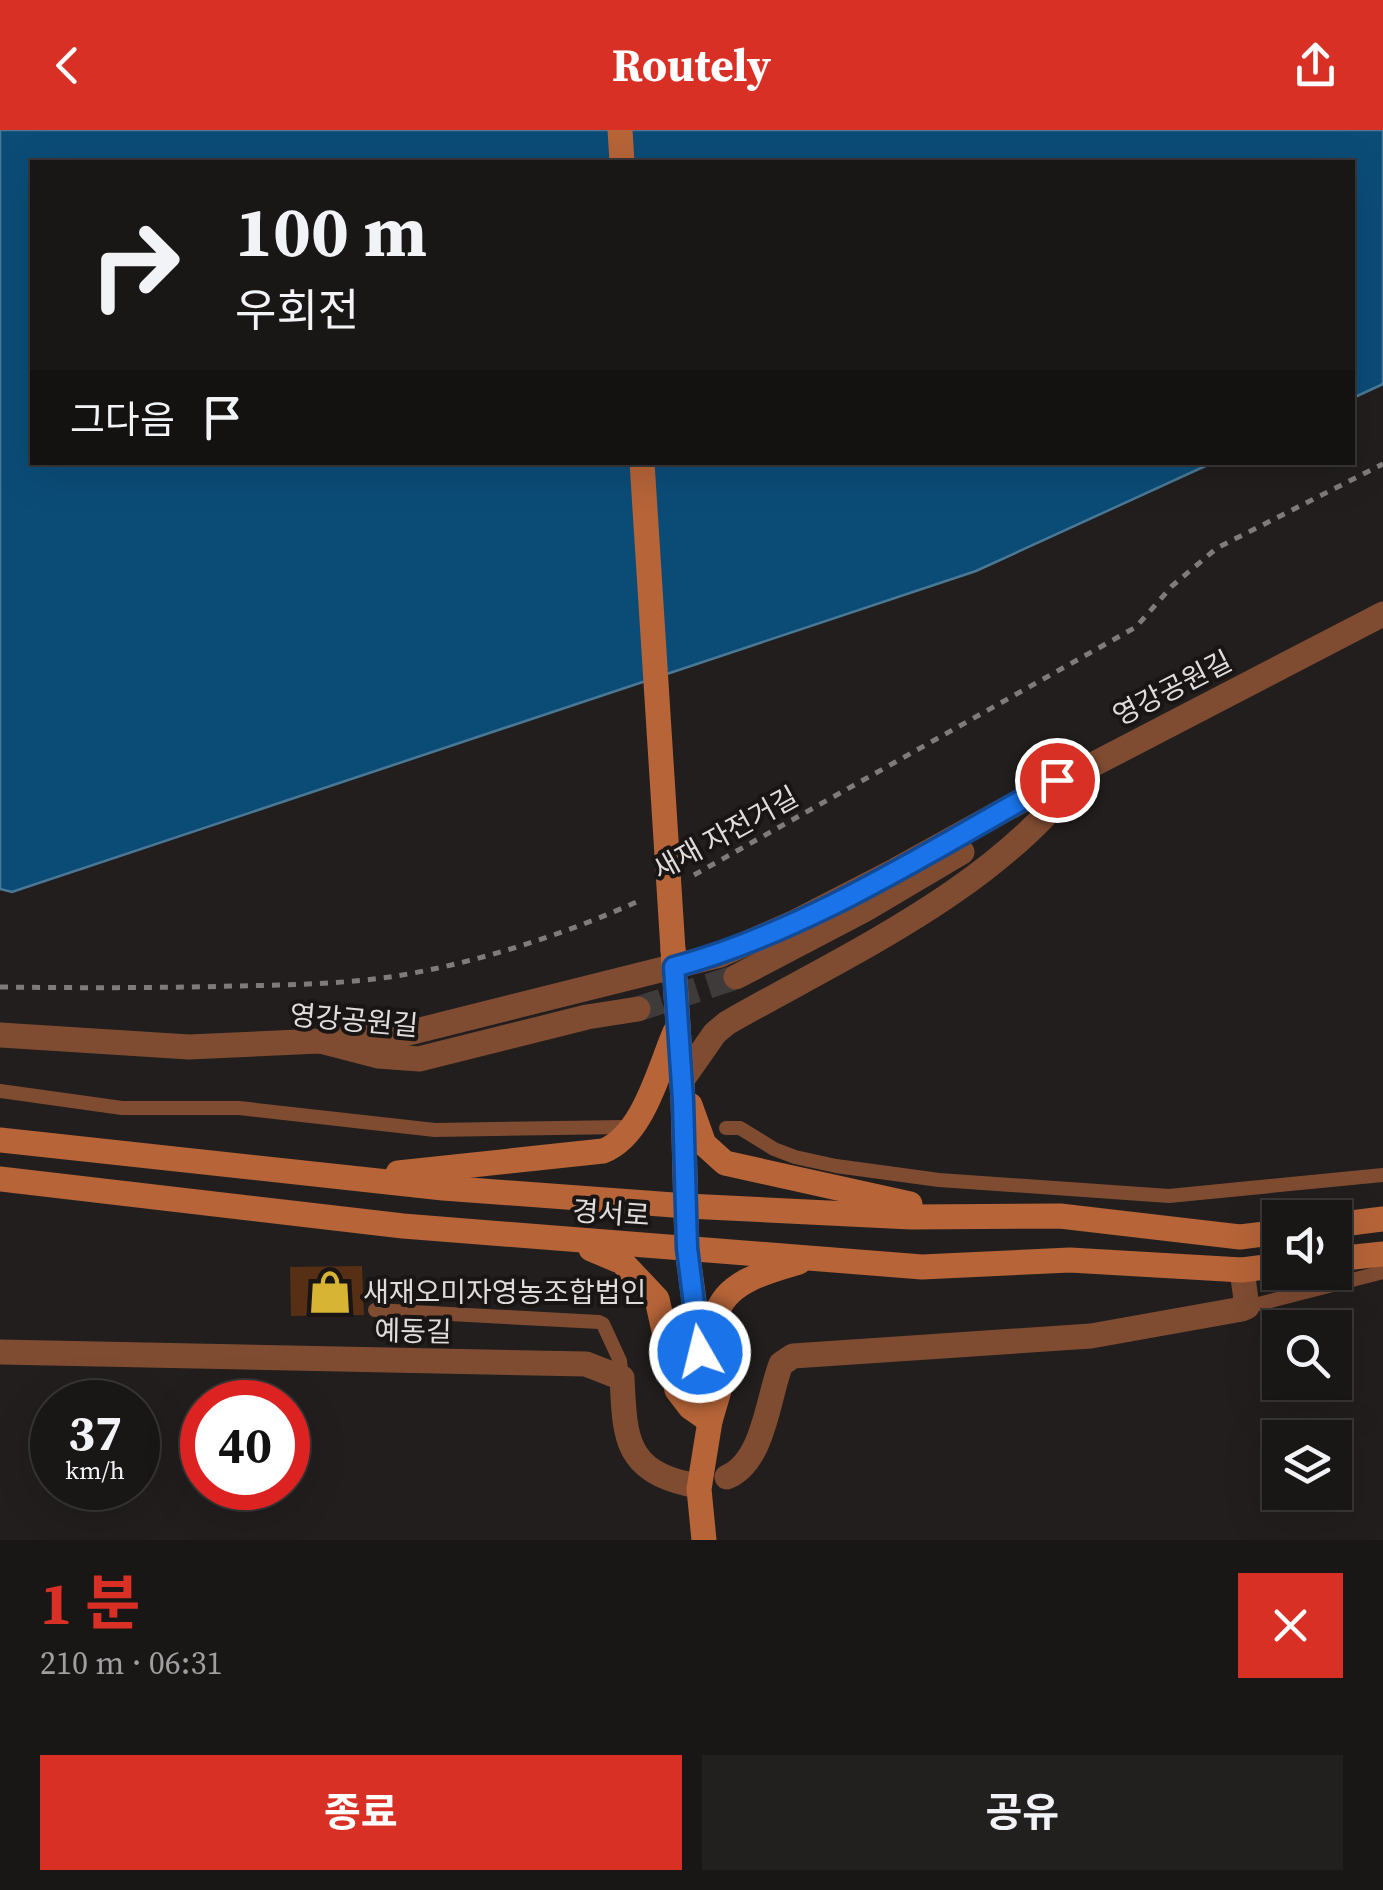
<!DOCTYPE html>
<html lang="ko">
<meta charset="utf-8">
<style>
body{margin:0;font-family:"Source Serif 4","Noto Sans KR",serif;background:#221f1f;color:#f1f3f6;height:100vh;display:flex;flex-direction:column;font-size:38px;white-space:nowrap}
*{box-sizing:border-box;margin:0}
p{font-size:32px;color:#9f9fa1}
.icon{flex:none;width:55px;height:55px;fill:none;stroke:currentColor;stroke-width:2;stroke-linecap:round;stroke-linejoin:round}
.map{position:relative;height:1410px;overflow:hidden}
.panel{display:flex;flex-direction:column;background:#191616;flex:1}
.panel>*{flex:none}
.guide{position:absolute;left:30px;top:30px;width:1325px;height:305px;border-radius:0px;box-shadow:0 10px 40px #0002,0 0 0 2px #373535;background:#191616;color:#f1f3f6;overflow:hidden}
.fabs{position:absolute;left:1262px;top:1070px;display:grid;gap:20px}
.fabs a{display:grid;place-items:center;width:90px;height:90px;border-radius:0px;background:#191616;box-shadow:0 10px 40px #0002,0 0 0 2px #373535;font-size:50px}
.speed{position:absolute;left:30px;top:1250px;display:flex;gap:20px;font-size:50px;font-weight:700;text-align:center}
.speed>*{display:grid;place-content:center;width:130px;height:130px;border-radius:50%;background:#191616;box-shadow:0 10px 40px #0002,0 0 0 2px #373535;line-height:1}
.speed small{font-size:25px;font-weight:400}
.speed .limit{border:15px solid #d22;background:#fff;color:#111}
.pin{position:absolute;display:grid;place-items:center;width:85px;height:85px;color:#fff;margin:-42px;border:5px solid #fff;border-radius:50%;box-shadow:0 2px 10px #0007}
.me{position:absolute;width:110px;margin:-55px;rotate:352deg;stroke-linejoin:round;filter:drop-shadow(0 0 8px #0008)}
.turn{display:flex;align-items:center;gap:35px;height:210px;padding:0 40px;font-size:45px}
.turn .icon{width:130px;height:130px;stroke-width:2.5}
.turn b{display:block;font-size:70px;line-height:85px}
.then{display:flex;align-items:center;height:95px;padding:0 40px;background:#0003;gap:20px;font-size:38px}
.round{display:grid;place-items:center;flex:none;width:105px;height:105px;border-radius:0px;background:#221f1f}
.head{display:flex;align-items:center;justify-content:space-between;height:170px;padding:0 40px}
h1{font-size:60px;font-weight:700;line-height:75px;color:#d93025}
.button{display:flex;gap:20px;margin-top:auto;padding:20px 40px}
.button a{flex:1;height:115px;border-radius:0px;background:#d93025;color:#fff;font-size:40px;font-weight:700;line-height:115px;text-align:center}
.button a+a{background:#221f1f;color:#f1f3f6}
header{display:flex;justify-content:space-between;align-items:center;height:130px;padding:0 40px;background:#d93025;color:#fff;font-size:45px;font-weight:700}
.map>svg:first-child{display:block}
.water{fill:#0b4c77;stroke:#4b7895;stroke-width:2.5}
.building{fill:#572f14}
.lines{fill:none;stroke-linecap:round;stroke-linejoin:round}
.street-tunnel{stroke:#3e3b3a;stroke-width:25;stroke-dasharray:25 12;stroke-linecap:butt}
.path{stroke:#7e7c7b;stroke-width:5;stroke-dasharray:8 8;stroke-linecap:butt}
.lane{stroke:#7f4c32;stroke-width:14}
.street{stroke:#7f4c32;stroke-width:25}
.secondary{stroke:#b66438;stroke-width:25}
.secondary-bridge{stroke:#b66438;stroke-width:25}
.route-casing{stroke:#114b97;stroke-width:25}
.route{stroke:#1a73e8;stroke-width:18}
.labels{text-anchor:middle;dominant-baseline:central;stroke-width:8;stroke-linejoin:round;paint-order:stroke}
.street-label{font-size:28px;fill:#dfdddc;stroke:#181514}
.poi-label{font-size:28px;fill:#dfdddc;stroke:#181514;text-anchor:start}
</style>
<header><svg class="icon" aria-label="back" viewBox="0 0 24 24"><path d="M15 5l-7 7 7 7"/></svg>Routely<svg class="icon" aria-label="share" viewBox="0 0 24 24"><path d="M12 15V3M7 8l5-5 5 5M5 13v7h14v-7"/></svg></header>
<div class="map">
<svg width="1383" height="1410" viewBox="0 0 1383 1410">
<rect width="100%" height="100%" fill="#211e1d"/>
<polygon class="water" points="0,0 1383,0 1383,254 1353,268 1352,32 32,32 32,332 1212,333 976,441 12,762 0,759"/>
<polygon class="building" points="362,1136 364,1185 291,1186 290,1137"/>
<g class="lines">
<polyline class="street-tunnel" points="638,879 736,847"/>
<g class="path">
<polyline points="694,745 1136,497 1172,456 1217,418 1383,334"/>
<path d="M0,857c79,1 157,1 236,-1 53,-1 108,-2 160,-10 81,-13 173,-43 247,-77"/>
</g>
<g class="lane">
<polyline points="0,961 122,978 239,978 435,1000 624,997"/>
<polyline points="726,998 740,998 774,1019 795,1027 836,1036 939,1050 1169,1066 1383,1045"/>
<polyline points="1247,1177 1383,1142"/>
<polyline points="375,1180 599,1192 603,1194 620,1231 622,1248"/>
</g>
<g class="street">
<polyline points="1046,659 1383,484"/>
<polyline points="736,847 864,780 962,722"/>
<polyline points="0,905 189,917 320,911 378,926 419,929 587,887 638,879"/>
<polyline points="320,911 404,904 720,825 793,793 896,740 1057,651"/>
<path d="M682,950l33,-47 12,-10c126,-72 269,-134 357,-253"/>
<path d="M0,1222l586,12 36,14c3,55 1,92 66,106"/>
<path d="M727,1347c37,-15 41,-80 54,-113l12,-8 298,-20 151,-27 5,-2 -5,-37"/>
</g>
<g class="secondary">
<polyline points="620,0 622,32"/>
<polyline points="673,820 683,970 687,1119 710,1291 699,1359 704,1410"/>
<polyline points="690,975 704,1014 725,1033 910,1074"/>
<polyline points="0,1010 443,1058 687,1076 911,1087 1060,1086 1240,1107 1280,1102"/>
<path d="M398,1043l205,-22c40,-15 56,-82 72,-119"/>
<polyline points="0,1049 403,1096 922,1137 1070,1130 1242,1140 1280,1135"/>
<polyline points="1335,1095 1383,1089"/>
<path d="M591,1119l31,13 35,37 20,91 13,17 20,14 11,-37 -5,-68c9,-35 53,-45 83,-54"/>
<polyline points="1335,1129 1383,1124"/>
</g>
<polyline class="secondary-bridge" points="642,332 673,820"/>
</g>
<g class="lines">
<g class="route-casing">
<path id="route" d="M700,1222l-13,-104 -4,-148 -9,-133c132,-35 263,-120 383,-187"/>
</g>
<use href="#route" class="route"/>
</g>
<defs>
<g id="shop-bare" transform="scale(3.45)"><path d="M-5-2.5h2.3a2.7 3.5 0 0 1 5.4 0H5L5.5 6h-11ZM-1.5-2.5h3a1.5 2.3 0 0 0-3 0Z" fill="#d7b434" stroke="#181514" stroke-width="2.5" paint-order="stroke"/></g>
</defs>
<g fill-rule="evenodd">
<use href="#shop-bare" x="330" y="1162"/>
</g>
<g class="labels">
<g class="street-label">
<text transform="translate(1172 558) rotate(-27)">영강공원길</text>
<text transform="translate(725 703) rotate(-29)">새재 자전거길</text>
<text transform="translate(354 890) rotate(5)">영강공원길</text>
<text transform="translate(611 1083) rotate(4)">경서로</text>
<text transform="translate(413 1201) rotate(1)">예동길</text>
</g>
<g class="poi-label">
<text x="363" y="1162">새재오미자영농조합법인</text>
</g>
</g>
</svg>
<div class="fabs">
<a><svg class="icon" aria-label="sound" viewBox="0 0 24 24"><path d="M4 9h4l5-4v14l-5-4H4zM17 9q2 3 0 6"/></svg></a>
<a><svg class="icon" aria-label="search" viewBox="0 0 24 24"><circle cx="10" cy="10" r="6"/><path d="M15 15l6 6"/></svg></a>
<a><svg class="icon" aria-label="layers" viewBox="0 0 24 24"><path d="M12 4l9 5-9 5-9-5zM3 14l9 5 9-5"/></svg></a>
</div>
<div class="speed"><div>37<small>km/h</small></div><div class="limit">40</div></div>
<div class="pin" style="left:1057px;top:650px;background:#d93025"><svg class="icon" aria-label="arrive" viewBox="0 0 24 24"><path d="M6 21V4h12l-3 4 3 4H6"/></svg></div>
<svg class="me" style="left:700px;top:1222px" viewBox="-20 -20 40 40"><circle r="17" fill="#1a73e8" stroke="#fff" stroke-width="3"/><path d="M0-11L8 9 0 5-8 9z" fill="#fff"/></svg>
<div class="guide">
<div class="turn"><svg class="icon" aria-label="right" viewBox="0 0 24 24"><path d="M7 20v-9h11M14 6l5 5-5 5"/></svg><div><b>100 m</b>우회전</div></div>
<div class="then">그다음<svg class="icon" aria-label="arrive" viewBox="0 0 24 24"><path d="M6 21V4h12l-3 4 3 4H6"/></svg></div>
</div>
</div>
<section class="panel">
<div class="head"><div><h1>1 분</h1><p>210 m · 06:31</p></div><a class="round" style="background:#d93025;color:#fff"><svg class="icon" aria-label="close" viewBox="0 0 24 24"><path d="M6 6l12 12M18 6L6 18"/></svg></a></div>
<div class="button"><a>종료</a><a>공유</a></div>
</section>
